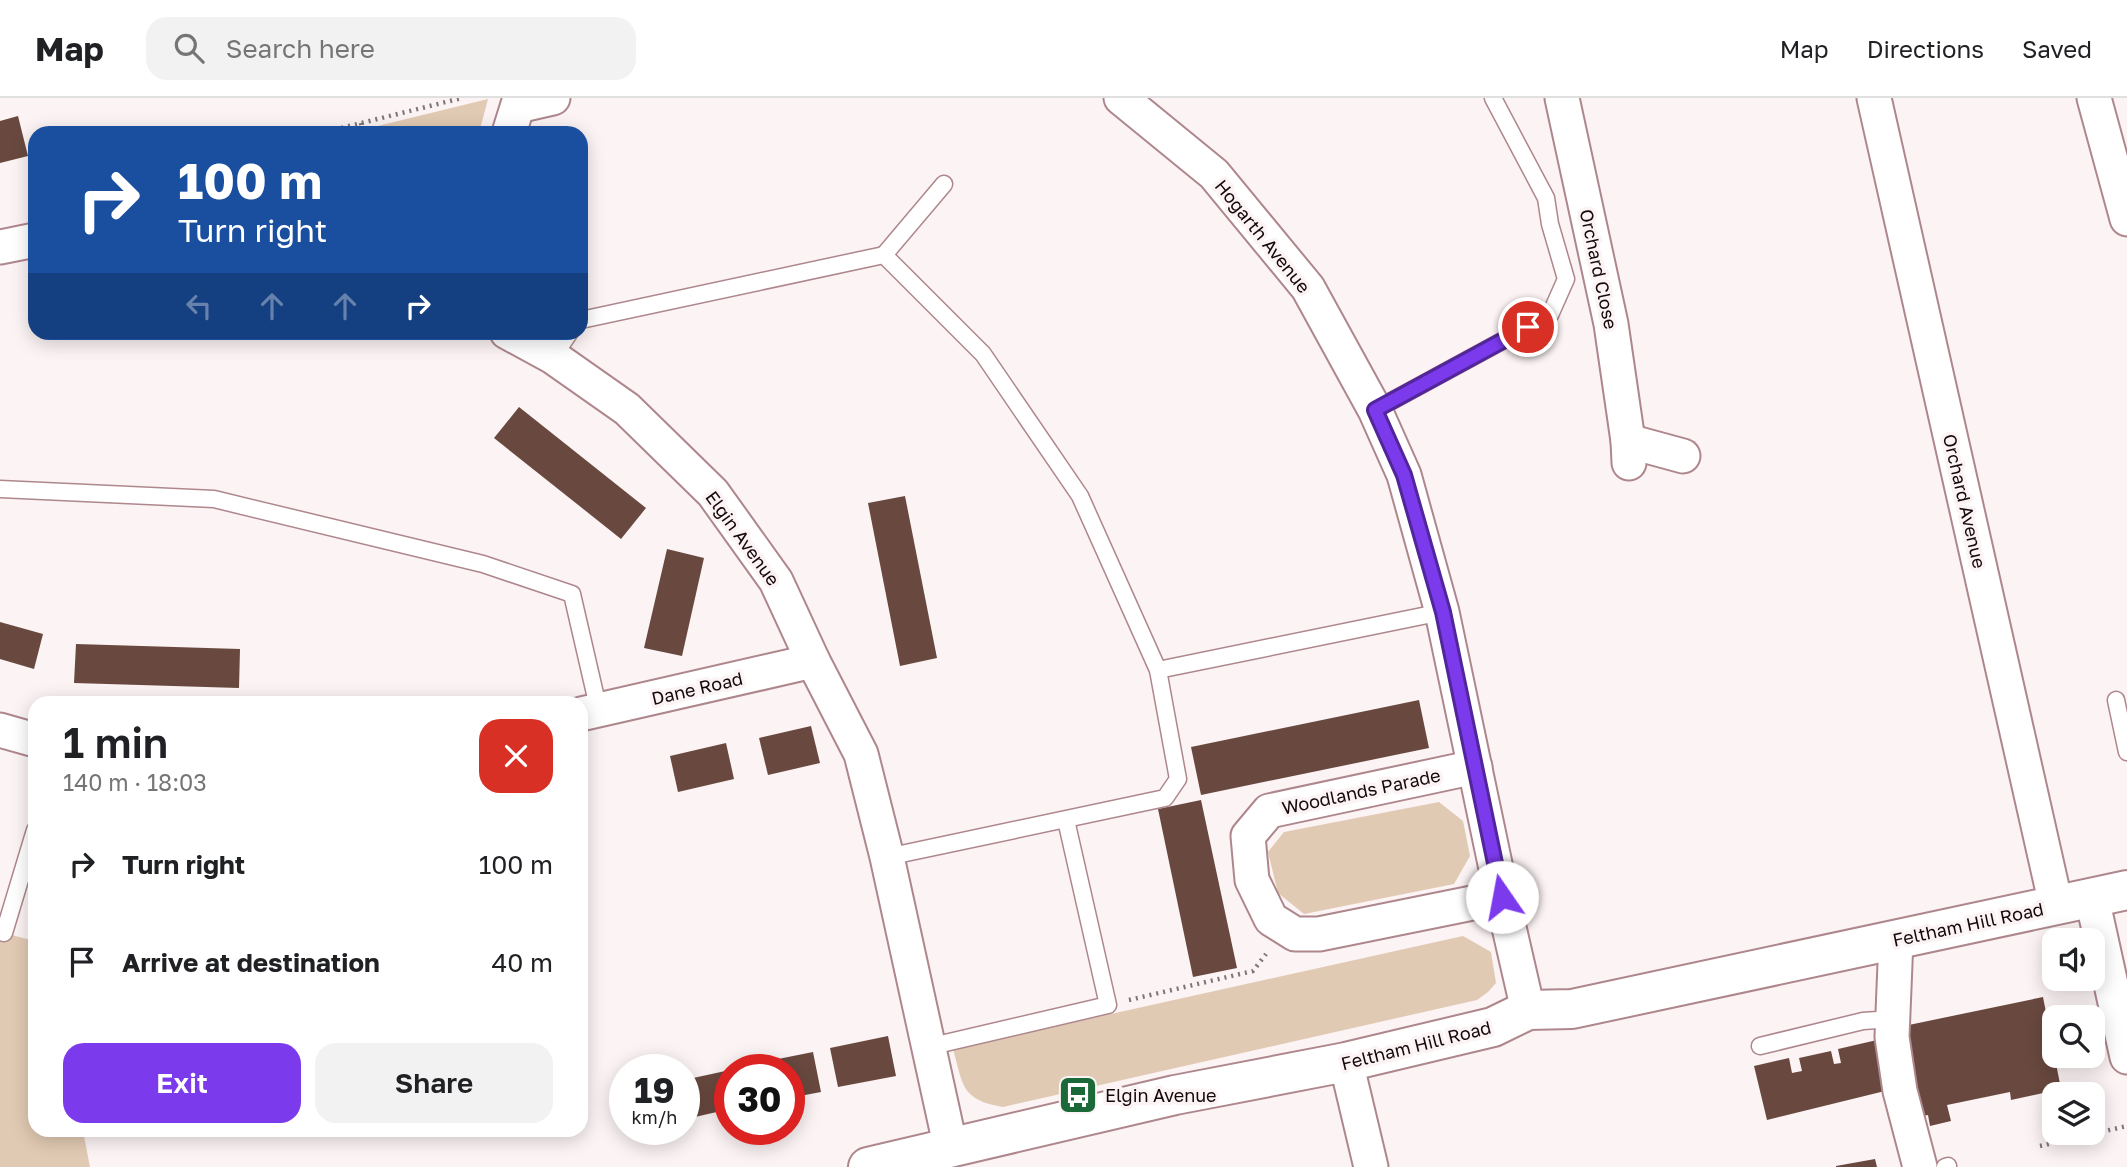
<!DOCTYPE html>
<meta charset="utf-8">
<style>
body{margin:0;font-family:"Golos Text",sans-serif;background:#f2f2f2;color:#202124;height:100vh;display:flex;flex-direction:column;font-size:26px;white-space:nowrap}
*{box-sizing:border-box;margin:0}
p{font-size:23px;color:#757577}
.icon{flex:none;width:38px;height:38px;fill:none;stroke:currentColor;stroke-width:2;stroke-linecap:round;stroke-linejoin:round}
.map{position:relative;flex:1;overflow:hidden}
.side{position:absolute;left:28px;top:598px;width:560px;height:441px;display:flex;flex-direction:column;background:#fff;border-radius:21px;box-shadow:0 4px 18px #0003}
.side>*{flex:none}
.banner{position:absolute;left:28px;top:28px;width:560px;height:214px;border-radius:21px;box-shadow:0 4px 18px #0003;background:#1a4fa0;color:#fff;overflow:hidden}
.controls{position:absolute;left:2042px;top:830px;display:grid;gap:14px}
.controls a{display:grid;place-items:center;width:63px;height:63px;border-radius:14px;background:#fff;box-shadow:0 4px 18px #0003;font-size:35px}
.speed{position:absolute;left:609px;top:956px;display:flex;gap:14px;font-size:35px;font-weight:700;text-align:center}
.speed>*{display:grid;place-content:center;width:91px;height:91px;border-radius:50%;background:#fff;box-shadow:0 4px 18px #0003;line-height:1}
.speed small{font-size:18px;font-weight:400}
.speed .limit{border:10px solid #d22;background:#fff;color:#111}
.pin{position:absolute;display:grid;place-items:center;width:60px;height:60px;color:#fff;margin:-30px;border:4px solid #fff;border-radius:50%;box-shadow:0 2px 7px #0007}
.me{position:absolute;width:77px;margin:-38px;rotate:348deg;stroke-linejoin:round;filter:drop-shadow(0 0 5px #0008)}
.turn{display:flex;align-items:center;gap:24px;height:147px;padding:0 35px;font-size:32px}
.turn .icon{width:91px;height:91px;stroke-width:2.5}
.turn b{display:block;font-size:49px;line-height:60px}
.lanes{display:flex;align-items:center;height:66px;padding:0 35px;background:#0003;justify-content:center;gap:35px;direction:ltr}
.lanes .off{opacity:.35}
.round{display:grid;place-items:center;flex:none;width:74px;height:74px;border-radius:21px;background:#f2f2f2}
.overview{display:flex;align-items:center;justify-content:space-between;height:119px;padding:0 35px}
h1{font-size:42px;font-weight:600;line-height:52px}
.button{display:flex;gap:14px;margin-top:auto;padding:14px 35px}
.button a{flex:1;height:80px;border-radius:21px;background:#7c3aed;color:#fff;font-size:28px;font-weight:600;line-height:80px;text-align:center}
.button a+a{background:#f2f2f2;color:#202124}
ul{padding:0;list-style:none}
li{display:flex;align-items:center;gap:21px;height:98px;padding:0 35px}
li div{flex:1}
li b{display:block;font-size:26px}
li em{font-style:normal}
header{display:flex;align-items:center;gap:42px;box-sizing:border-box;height:98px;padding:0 35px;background:#fff;border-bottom:2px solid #e0e0e0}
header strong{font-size:33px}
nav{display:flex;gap:38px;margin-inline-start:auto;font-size:24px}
.search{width:490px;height:63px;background:#f2f2f2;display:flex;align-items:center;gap:18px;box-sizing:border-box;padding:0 24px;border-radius:21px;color:#757577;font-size:26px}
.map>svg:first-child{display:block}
.green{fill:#e1cab3}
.building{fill:#69493f}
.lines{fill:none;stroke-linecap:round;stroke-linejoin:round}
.service-casing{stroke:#ae878d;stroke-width:19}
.minor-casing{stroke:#ae878d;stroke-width:37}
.tertiary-casing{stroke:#ae878d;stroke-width:42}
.path{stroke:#7f7476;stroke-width:4.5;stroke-dasharray:2 5;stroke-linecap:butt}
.service{stroke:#fff;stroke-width:16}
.minor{stroke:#fff;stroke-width:33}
.tertiary{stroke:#fff;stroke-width:38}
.route-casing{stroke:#51269a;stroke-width:18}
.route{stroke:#7c3aed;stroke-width:12}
.labels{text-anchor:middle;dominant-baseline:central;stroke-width:7;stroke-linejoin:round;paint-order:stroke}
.street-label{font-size:18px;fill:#15080b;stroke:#fcf3f4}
.poi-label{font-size:18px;fill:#15080b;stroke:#fcf3f4;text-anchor:start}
</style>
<header>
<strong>Map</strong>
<div class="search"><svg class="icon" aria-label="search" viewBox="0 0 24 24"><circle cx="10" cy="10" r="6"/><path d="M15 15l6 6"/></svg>Search here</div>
<nav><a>Map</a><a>Directions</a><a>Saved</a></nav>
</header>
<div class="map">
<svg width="2127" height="1069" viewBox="0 0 2127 1069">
<rect width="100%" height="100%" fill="#fcf3f4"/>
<g class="green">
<polygon points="488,1 479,35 349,35"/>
<polygon points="1439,704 1463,723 1470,758 1454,786 1304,816 1278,795 1268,754 1284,734"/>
<polygon points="0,834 35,843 35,1032 83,1033 90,1069 0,1069"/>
<path d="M1463,838l28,16 5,31 -8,9 -11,8 -474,107c-42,-7 -40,-22 -50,-58z"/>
</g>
<g class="building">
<polygon points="18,18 28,58 0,65 0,23"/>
<polygon points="519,309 646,410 621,441 494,340"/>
<polygon points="905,398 937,560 900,568 868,405"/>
<polygon points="667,451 704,460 682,558 644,550"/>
<polygon points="0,524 43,536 34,571 0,561"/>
<polygon points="76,546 240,551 239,590 74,585"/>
<polygon points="1419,602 1429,650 1201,697 1191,649"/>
<polygon points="811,628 820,665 768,677 759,640"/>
<polygon points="726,645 734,681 678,694 670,658"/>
<polygon points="1201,702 1237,870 1193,879 1158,711"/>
<polygon points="2043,899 2061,991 2011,1002 2010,994 1947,1007 1951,1023 1930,1028 1928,1017 1923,1018 1904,928"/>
<polygon points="888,938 896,978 838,989 830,950"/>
<polygon points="1877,942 1889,992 1767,1022 1754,968 1789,960 1792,975 1802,973 1799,960 1831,953 1834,966 1841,965 1838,951"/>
<polygon points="813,954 821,994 789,1000 789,971 755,971 754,966"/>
<polygon points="730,972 730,1011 686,1021 684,982"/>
<polygon points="1875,1061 1877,1069 1836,1069 1836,1068"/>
</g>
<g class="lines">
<g class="service-casing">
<g id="service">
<polyline points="884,157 944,86"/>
<polyline points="581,222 884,157 983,256 1080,398 1158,572 1178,681 1165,700 887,759"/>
<polyline points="553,259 570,234"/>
<polyline points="1375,312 1550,217 1566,181 1550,126 1546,100 1493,0"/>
<polyline points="0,391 214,401 483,466 572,496 599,613"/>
<polyline points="1158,572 1442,514"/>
<polyline points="2116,602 2127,654"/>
<polyline points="4,835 35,732"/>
<polyline points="1760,948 1863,923 1893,921"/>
<polyline points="928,949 1108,907 1066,722"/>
<polyline points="1945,1069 1948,1068"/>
</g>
</g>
<g class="minor-casing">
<g id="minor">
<polyline points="1121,0 1214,76 1308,190 1375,312 1404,377 1442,514 1502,799 1528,912"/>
<polyline points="1562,0 1611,226 1628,343 1629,365"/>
<polyline points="1874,0 2056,807"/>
<polyline points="2094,0 2127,121"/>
<polyline points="518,8 553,0"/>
<polyline points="509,35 520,0"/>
<polyline points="0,149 35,142"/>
<polyline points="507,234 553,259 627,311 713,395 776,483 813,563 861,656 887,759 951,1051"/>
<polyline points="1628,343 1683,358"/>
<polyline points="581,616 813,563"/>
<polyline points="0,632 35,642"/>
<polyline points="1475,669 1269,713 1248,738 1252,782 1271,821 1295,836 1319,836 1502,799"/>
<polyline points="2092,800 2127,959"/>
<polyline points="1896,841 1892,939 1900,993 1920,1069"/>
<polyline points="1346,964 1371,1069"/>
</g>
</g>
<g class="tertiary-casing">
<polyline id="tertiary" points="868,1069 1175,997 1346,964 1493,929 1528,912 1572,911 2127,792"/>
</g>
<g class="path">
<polyline points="361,25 363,35"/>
<polyline points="321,35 462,0"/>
<polyline points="1129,902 1253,873 1266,856"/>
<polyline points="2040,1048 2127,1028"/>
</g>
<use href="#service" class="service"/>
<use href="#minor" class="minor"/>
<use href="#tertiary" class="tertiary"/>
</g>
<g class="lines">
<g class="route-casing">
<polyline id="route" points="1502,799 1443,514 1404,377 1375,312 1528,229"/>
</g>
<use href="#route" class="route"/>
</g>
<defs>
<g id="bus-square" transform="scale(2.0125)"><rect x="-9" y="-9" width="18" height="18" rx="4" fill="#1b6938" stroke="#fcf3f4"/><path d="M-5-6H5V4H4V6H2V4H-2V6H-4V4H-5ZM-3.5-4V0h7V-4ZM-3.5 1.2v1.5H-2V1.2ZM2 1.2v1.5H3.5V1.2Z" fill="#fff"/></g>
</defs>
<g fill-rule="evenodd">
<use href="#bus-square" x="1078" y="997"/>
</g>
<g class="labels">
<g class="street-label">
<text transform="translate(1263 138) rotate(51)">Hogarth Avenue</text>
<text transform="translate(1599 171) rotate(78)">Orchard Close</text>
<text transform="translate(1965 403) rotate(77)">Orchard Avenue</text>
<text transform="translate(743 440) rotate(54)">Elgin Avenue</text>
<text transform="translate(697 590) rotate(-13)">Dane Road</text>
<text transform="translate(1361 693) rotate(-12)">Woodlands Parade</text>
<text transform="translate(1968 826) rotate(-12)">Feltham Hill Road</text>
<text transform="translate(1416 947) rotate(-14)">Feltham Hill Road</text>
</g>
<g class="poi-label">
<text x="1105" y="997">Elgin Avenue</text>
</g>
</g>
</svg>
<div class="controls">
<a><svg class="icon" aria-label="sound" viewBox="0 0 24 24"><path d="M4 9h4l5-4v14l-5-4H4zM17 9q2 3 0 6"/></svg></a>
<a><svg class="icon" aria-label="search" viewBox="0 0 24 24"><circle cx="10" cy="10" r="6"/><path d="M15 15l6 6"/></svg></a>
<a><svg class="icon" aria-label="layers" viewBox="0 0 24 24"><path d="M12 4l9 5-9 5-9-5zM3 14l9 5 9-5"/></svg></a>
</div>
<div class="speed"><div>19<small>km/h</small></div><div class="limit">30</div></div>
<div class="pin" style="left:1528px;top:229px;background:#d93025"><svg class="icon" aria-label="arrive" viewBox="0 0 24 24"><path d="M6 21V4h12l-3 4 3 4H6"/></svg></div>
<svg class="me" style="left:1502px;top:799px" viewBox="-20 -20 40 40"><circle r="19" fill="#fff"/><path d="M0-13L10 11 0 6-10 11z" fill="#7c3aed"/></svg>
<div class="banner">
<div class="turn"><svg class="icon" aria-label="right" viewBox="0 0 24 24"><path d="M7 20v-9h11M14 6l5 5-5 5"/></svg><div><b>100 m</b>Turn right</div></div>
<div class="lanes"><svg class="icon off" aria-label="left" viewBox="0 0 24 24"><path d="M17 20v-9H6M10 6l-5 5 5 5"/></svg><svg class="icon off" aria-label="ahead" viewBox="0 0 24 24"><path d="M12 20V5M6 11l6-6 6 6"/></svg><svg class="icon off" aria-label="ahead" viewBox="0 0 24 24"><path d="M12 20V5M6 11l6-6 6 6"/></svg><svg class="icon" aria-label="right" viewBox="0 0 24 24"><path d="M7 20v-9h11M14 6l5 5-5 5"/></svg></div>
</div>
<section class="side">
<div class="overview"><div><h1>1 min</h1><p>140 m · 18:03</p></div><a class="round" style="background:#d93025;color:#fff"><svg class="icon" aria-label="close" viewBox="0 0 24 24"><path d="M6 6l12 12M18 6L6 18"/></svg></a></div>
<ul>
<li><svg class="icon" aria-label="right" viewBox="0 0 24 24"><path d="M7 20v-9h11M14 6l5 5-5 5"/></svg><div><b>Turn right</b></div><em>100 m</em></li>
<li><svg class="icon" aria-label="arrive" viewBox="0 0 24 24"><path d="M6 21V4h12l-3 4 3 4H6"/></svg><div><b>Arrive at destination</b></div><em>40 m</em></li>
</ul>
<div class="button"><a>Exit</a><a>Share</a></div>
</section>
</div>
